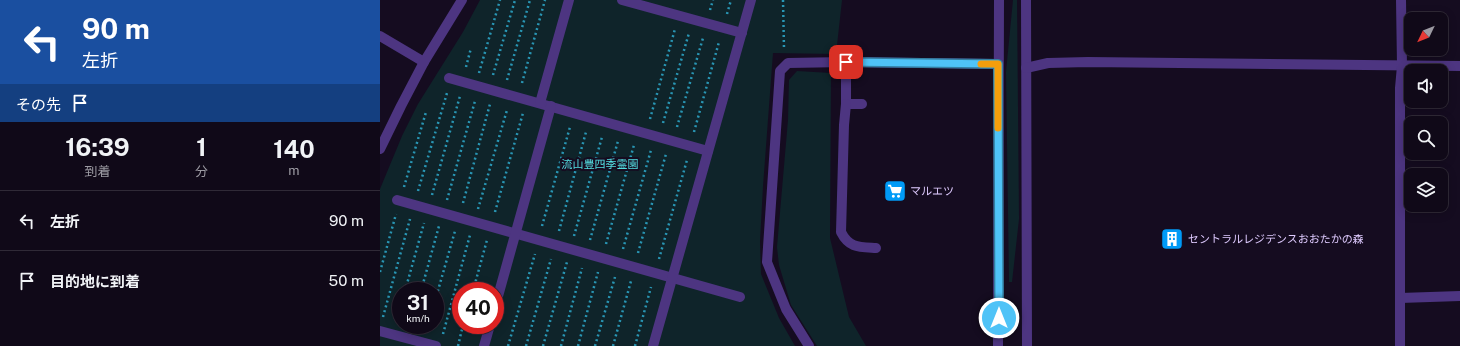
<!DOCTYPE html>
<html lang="ja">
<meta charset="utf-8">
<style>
body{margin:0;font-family:"Public Sans","Noto Sans JP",sans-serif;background:#1e1725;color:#f1f3f6;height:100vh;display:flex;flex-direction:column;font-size:15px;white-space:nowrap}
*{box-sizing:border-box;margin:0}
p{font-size:13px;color:#9c9aa2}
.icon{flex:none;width:22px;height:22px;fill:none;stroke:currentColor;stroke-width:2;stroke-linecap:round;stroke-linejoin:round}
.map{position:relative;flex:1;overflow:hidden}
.panel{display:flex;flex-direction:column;background:#100918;width:380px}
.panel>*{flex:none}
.guide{background:#1a4fa0;color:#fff;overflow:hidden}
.needle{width:26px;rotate:227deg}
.buttons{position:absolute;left:1024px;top:12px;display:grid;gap:8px}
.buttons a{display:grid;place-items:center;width:44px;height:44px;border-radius:8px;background:#100918;box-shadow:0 2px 10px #0003,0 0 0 1px #302a37;font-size:20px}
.speed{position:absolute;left:12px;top:282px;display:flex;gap:8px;font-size:20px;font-weight:700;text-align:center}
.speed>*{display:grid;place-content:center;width:52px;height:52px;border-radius:50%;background:#100918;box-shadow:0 2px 10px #0003,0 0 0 1px #302a37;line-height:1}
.speed small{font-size:10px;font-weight:400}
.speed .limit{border:6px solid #d22;background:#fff;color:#111}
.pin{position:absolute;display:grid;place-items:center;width:34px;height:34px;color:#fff;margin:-17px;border-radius:8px;box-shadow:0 2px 6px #0006}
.me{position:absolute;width:44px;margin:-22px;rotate:0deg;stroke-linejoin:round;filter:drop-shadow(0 0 3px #0008)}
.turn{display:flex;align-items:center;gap:14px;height:84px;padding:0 16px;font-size:18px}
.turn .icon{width:52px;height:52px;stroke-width:2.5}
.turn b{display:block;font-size:28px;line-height:34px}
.then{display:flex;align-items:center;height:38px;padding:0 16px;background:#0003;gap:8px;font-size:15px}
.eta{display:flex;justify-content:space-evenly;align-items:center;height:68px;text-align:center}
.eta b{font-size:24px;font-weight:700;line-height:28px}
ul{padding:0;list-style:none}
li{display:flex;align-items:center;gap:12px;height:60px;padding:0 16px;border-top:1px solid #302a37}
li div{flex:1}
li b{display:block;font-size:15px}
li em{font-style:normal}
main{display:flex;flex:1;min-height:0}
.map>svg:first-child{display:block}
.green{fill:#0f242a;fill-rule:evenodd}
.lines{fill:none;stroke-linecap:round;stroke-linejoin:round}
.path{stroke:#2996b4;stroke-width:2.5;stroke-dasharray:2 3;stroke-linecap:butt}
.minor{stroke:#4d3581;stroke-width:10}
.route-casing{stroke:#337fa1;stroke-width:10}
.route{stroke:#4fc3f7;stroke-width:7}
.slow{stroke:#f59e0b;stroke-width:7}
.labels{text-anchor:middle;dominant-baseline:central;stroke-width:4;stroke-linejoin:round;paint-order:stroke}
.park-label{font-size:11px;fill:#54dfe2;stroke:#150c20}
.poi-label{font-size:11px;fill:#dfcbff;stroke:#150c20;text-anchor:start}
</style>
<main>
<section class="panel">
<div class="guide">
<div class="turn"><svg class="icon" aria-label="left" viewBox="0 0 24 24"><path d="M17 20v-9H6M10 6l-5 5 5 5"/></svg><div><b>90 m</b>左折</div></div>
<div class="then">その先<svg class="icon" aria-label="arrive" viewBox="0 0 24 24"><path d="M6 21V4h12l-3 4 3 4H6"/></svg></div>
</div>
<div class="eta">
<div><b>16:39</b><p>到着</p></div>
<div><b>1</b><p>分</p></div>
<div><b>140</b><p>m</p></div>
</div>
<ul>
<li><svg class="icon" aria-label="left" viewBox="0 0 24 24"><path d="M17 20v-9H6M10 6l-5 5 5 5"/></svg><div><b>左折</b></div><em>90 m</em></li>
<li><svg class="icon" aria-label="arrive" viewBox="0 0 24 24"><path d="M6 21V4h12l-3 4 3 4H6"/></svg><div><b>目的地に到着</b></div><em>50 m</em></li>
</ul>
</section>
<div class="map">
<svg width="1080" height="346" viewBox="0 0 1080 346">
<rect width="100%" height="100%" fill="#150c20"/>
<g class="green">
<path d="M100,0h362l-6,54 -63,-1 -10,133 -3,55 1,33 18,44 16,28h-415v-157l22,-53 16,-32 45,-72zM21,291h34v34h-34zM81,291h34v34h-34z"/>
<polygon points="633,0 637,0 639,219 632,282 629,282 626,72"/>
<polygon points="417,71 451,73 450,238 469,317 486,346 437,346 411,305 399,265 397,247 408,120 409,80"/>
</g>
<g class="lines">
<g class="path">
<polyline points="403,0 404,49"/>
<polyline points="330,10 333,0"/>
<polyline points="347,14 351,0"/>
<polyline points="86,67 91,48"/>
<polyline points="99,73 120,0"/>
<polyline points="113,75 135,0"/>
<polyline points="127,80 150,0"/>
<polyline points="142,83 165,0"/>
<polyline points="270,119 295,29"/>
<polyline points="283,123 309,33"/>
<polyline points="297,127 323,38"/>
<polyline points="314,132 339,42"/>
<polyline points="24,187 46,112"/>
<polyline points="38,191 67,93"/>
<polyline points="52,195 80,96"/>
<polyline points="67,200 95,101"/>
<polyline points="83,203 110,104"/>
<polyline points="98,209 127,110"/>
<polyline points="115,212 143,113"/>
<polyline points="162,226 190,127"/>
<polyline points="179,231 206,132"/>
<polyline points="194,236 222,137"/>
<polyline points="210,240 238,141"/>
<polyline points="226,244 254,145"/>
<polyline points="243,249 271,150"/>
<polyline points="258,253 286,154"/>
<polyline points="279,259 307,160"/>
<polyline points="0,272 16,214"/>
<polyline points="25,291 44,223"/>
<polyline points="41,291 59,226"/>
<polyline points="93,291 107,240"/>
<polyline points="55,301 75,231"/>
<polyline points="3,317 30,219"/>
<polyline points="16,321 21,304"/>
<polyline points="63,334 90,235"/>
<polyline points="78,346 83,325"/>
<polyline points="128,346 155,254"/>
<polyline points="146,346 171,259"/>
<polyline points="163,346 187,262"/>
<polyline points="181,346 202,268"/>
<polyline points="198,346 218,272"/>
<polyline points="215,346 235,277"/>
<polyline points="233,346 251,281"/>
<polyline points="255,346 271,287"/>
</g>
<g class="minor">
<polyline points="242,0 362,33"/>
<polyline points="646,0 647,346"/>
<polyline points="0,36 44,62"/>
<polyline points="466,62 466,104 482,104"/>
<polyline points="646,68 668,63 708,62 1080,66"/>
<polyline points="69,78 328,151"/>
<polyline points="160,103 189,0"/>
<path d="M466,104l-2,21 -3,107c8,16 18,15 35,16"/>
<polyline points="0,149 21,106 44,62 82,0"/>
<polyline points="17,200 360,297"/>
<polyline points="1020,298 1080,296"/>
<polyline points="115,307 171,106"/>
<polyline points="0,331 56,346"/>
<polyline points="104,346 110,325"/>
<polyline points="273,346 371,0"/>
<polyline points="429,346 406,309 387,262 400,71 408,63 466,62 618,64"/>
<polyline points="618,346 619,0"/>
<polyline points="1020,346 1020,88 1022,66 1021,0"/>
</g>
</g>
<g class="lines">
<g class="route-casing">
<polyline id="route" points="466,62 618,64 619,318"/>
</g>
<use href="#route" class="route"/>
<polyline class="slow" points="601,64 618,64 618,128"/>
</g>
<defs>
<g id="supermarket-square" transform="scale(1.15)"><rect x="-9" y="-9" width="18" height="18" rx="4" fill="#009af6" stroke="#150c20"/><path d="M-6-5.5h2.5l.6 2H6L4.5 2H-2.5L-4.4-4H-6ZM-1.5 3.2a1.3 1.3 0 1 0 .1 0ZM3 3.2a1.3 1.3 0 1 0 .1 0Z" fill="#fff"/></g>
<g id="building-square" transform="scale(1.15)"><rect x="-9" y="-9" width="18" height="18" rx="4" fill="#009af6" stroke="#150c20"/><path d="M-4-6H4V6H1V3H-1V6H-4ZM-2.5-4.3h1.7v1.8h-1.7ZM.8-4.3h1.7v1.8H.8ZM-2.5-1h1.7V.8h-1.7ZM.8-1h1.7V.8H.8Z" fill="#fff"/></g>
</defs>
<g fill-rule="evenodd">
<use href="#supermarket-square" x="515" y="191"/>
<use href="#building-square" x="792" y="239"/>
</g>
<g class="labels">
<g class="park-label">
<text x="220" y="164">流山豊四季霊園</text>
</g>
<g class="poi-label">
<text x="530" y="191">マルエツ</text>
<text x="808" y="239">セントラルレジデンスおおたかの森</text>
</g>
</g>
</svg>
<div class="buttons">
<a><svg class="needle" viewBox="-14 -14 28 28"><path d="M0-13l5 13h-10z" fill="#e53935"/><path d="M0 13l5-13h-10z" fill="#9c9aa2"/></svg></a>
<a><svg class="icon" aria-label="sound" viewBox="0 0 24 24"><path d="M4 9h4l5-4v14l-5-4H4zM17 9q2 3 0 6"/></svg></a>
<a><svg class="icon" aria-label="search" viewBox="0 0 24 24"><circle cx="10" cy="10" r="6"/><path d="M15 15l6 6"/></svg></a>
<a><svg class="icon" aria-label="layers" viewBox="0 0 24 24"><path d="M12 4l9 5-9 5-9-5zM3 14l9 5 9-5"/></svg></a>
</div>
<div class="speed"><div>31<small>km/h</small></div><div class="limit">40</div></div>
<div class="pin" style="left:466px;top:62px;background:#d93025"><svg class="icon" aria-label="arrive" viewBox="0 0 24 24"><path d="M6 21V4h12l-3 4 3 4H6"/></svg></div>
<svg class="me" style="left:619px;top:318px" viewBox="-20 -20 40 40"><circle r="17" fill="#4fc3f7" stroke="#fff" stroke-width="3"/><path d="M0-11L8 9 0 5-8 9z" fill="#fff"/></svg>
</div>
</main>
